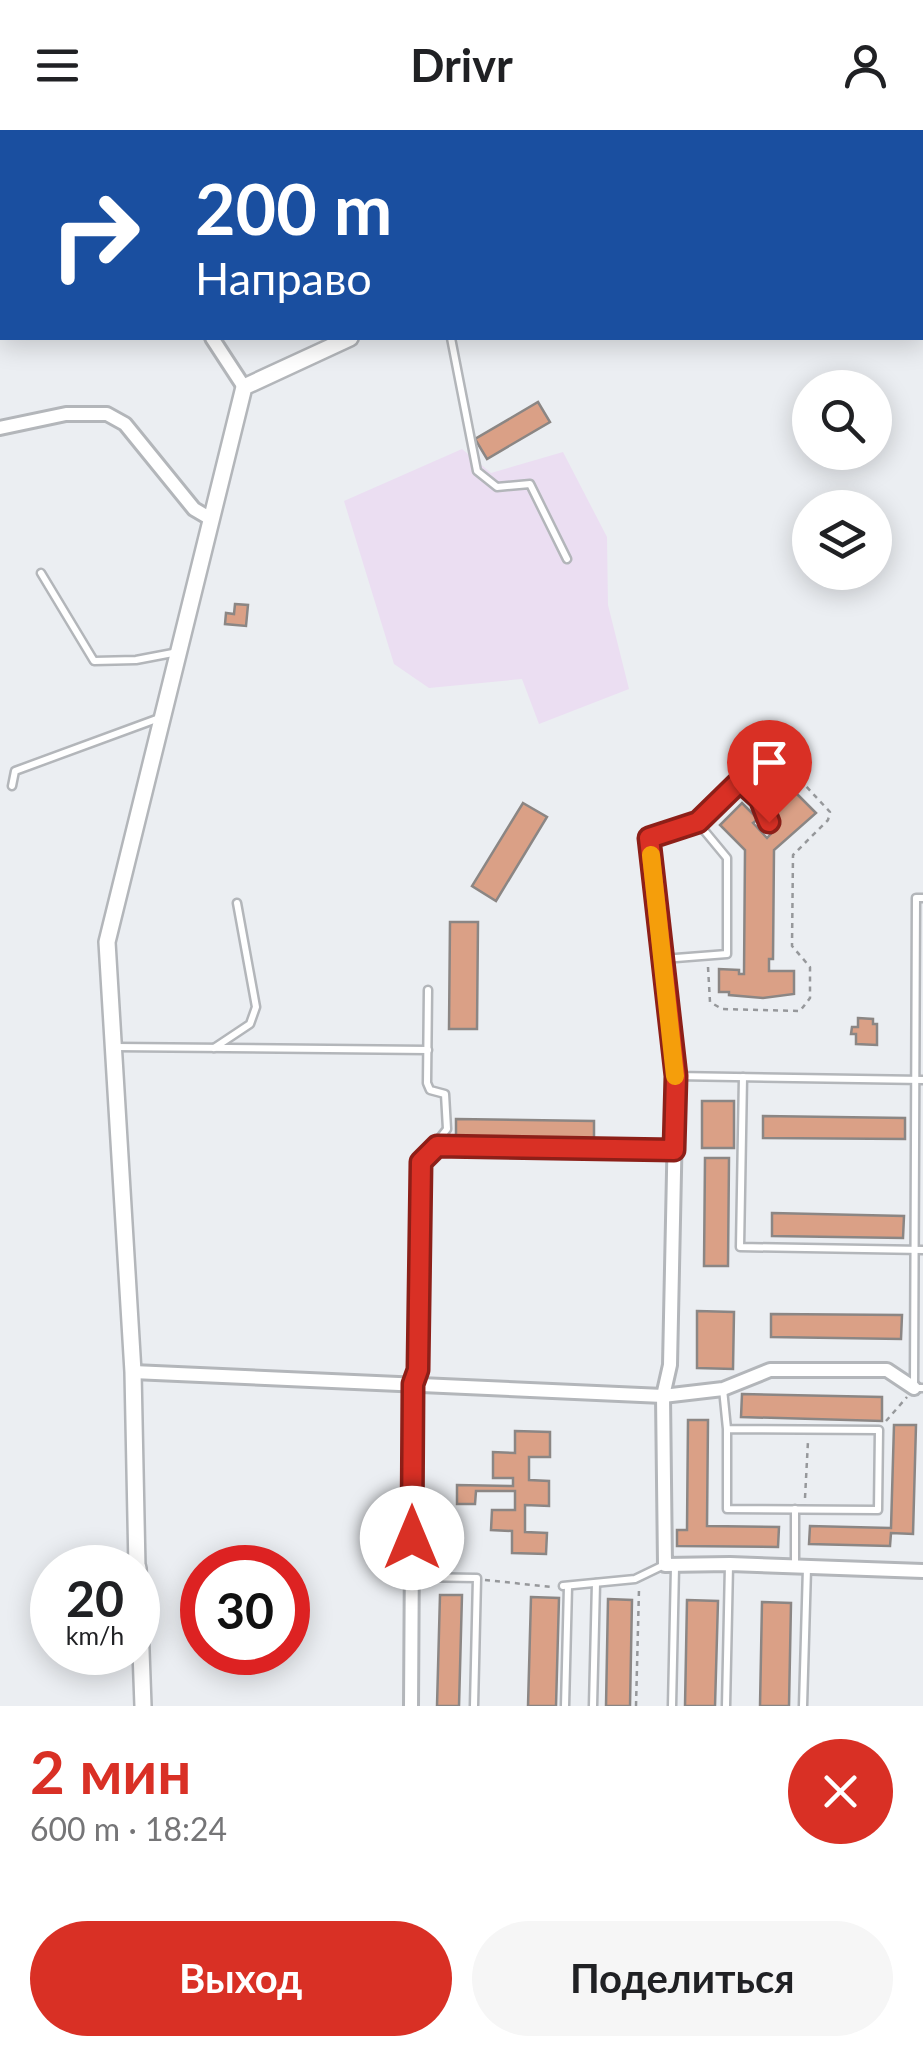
<!DOCTYPE html>
<html lang="ru">
<meta charset="utf-8">
<style>
body{margin:0;font-family:Lato,sans-serif;background:#f6f6f6;color:#202124;height:100vh;display:flex;flex-direction:column;font-size:38px;white-space:nowrap}
*{box-sizing:border-box;margin:0}
p{font-size:32px;color:#757577}
.icon{flex:none;width:55px;height:55px;fill:none;stroke:currentColor;stroke-width:2;stroke-linecap:round;stroke-linejoin:round}
.map{position:relative;height:1576px;overflow:hidden}
.details{display:flex;flex-direction:column;background:#fff;flex:1}
.details>*{flex:none}
.guide{position:absolute;left:0px;top:0px;width:925px;height:210px;box-shadow:0 5px 25px #0003;background:#1a4fa0;color:#fff;overflow:hidden}
.buttons{position:absolute;left:792px;top:240px;display:grid;gap:20px}
.buttons a{display:grid;place-items:center;width:100px;height:100px;border-radius:50%;background:#fff;box-shadow:0 5px 25px #0003;font-size:50px}
.speed{position:absolute;left:30px;top:1415px;display:flex;gap:20px;font-size:50px;font-weight:700;text-align:center}
.speed>*{display:grid;place-content:center;width:130px;height:130px;border-radius:50%;background:#fff;box-shadow:0 5px 25px #0003;line-height:1}
.speed small{font-size:25px;font-weight:400}
.speed .limit{border:15px solid #d22;background:#fff;color:#111}
.pin{position:absolute;display:grid;place-items:center;width:85px;height:85px;color:#fff;margin:-102px -42px;border-radius:50% 50% 50% 0;rotate:-45deg;box-shadow:0 0 10px #0007}
.pin .icon{rotate:45deg}
.me{position:absolute;width:110px;margin:-55px;rotate:0deg;stroke-linejoin:round;filter:drop-shadow(0 0 8px #0008)}
.turn{display:flex;align-items:center;gap:35px;height:210px;padding:0 30px;font-size:45px}
.turn .icon{width:130px;height:130px;stroke-width:2.5}
.turn b{display:block;font-size:70px;line-height:85px}
.round{display:grid;place-items:center;flex:none;width:105px;height:105px;border-radius:52px;background:#f6f6f6}
.headline{display:flex;align-items:center;justify-content:space-between;height:170px;padding:0 30px}
h1{font-size:60px;font-weight:700;line-height:75px;color:#d93025}
.cta{display:flex;gap:20px;margin-top:auto;padding:20px 30px}
.cta a{flex:1;height:115px;border-radius:60px;background:#d93025;color:#fff;font-size:40px;font-weight:700;line-height:115px;text-align:center}
.cta a+a{background:#f6f6f6;color:#202124}
header{display:flex;justify-content:space-between;align-items:center;height:130px;padding:0 30px;background:#fff;font-size:45px;font-weight:700}
.map>svg:first-child{display:block}
.industrial{fill:#ebdef2}
.building{fill:#daa086;stroke:#8b8684;stroke-width:2.5}
.lines{fill:none;stroke-linecap:round;stroke-linejoin:round}
.service-casing{stroke:#b3b6ba;stroke-width:11}
.minor-casing{stroke:#b3b6ba;stroke-width:18}
.tertiary-casing{stroke:#b3b6ba;stroke-width:20}
.path{stroke:#96989b;stroke-width:2.5;stroke-dasharray:5 5;stroke-linecap:butt}
.service{stroke:#fff;stroke-width:6}
.minor{stroke:#fff;stroke-width:12}
.tertiary{stroke:#fff;stroke-width:15}
.route-casing{stroke:#8d1f18;stroke-width:25}
.route{stroke:#d93025;stroke-width:18}
.slow{stroke:#f59e0b;stroke-width:18}
</style>
<header><svg class="icon" aria-label="menu" viewBox="0 0 24 24"><path d="M4 6h16M4 12h16M4 18h16"/></svg>Drivr<svg class="icon" aria-label="person" viewBox="0 0 24 24"><circle cx="12" cy="8" r="4"/><path d="M4 21q1-7 8-7t8 7"/></svg></header>
<div class="map">
<svg width="923" height="1576" viewBox="0 0 923 1576">
<rect width="100%" height="100%" fill="#ebeef2"/>
<polygon class="industrial" points="462,319 491,343 563,322 607,407 608,475 629,559 539,594 522,549 429,558 394,534 344,371"/>
<g class="building">
<polygon points="538,272 550,292 487,329 475,309"/>
<polygon points="235,474 248,475 246,496 225,494 226,483 234,484"/>
<polygon points="790,657 816,683 774,720 773,829 769,829 769,841 794,841 794,864 763,868 729,865 729,862 719,862 719,839 739,840 739,844 744,844 745,720 720,695 742,673 758,689 753,693 767,708 780,694 770,684 771,676"/>
<polygon points="523,673 547,687 496,771 472,756"/>
<polygon points="450,792 478,792 477,899 449,899"/>
<polygon points="858,888 873,889 873,894 877,894 877,915 856,914 856,904 851,904 852,897 858,897"/>
<rect x="702" y="971" width="32" height="47"/>
<polygon points="763,986 905,988 905,1009 763,1008"/>
<polygon points="456,989 594,991 594,1015 456,1013"/>
<polygon points="705,1028 729,1028 728,1136 704,1136"/>
<polygon points="772,1083 904,1086 903,1108 772,1106"/>
<polygon points="697,1181 734,1182 733,1239 697,1238"/>
<polygon points="771,1184 902,1185 901,1209 771,1207"/>
<polygon points="742,1264 882,1267 882,1291 741,1287"/>
<polygon points="688,1290 708,1290 707,1396 779,1397 778,1417 677,1416 677,1400 687,1400"/>
<polygon points="894,1295 916,1295 913,1404 891,1403 890,1416 809,1414 810,1396 891,1398"/>
<polygon points="515,1301 550,1302 550,1327 529,1327 529,1350 549,1351 549,1376 525,1375 525,1402 547,1403 546,1424 512,1423 512,1401 491,1400 492,1380 515,1380 515,1361 476,1361 475,1374 457,1374 457,1355 513,1356 513,1348 493,1348 493,1322 515,1323"/>
<polygon points="429,1403 453,1403 453,1424 428,1424"/>
<polygon points="440,1465 462,1465 459,1576 437,1576"/>
<polygon points="531,1467 559,1468 556,1576 528,1576"/>
<polygon points="608,1469 632,1470 630,1576 606,1576"/>
<polygon points="687,1470 718,1471 715,1576 685,1576"/>
<polygon points="762,1472 791,1473 789,1576 760,1576"/>
</g>
<g class="lines">
<g class="service-casing">
<g id="service">
<polyline points="451,208 477,341 497,357 530,354 567,429"/>
<polyline points="41,443 94,531 136,530 178,522"/>
<polyline points="12,656 15,641 162,587"/>
<polyline points="769,692 760,669 740,651 698,693 649,708 676,946 923,950"/>
<polyline points="923,768 916,768 914,1258 923,1258"/>
<polyline points="663,829 727,824 727,728 698,693"/>
<polyline points="115,917 428,920"/>
<polyline points="214,918 250,894 256,877 237,773"/>
<polyline points="743,947 740,1117 923,1120"/>
<polyline points="437,1016 674,1021"/>
<polyline points="414,1252 419,1241 421,1032 447,999 445,964 430,960 427,953 428,860"/>
<polyline points="723,1259 727,1299 727,1379 878,1380 879,1300 727,1299"/>
<polyline points="795,1435 795,1379"/>
<polyline points="413,1447 477,1448 474,1576"/>
<polyline points="563,1456 635,1449 664,1435"/>
<polyline points="565,1576 568,1456"/>
<polyline points="593,1576 596,1453"/>
<polyline points="672,1576 675,1437"/>
<polyline points="726,1576 729,1435"/>
<polyline points="803,1576 807,1438"/>
</g>
</g>
<g class="minor-casing">
<g id="minor">
<polyline points="159,0 160,2"/>
<polyline points="840,0 844,2"/>
<polyline points="731,2 736,0"/>
<polyline points="922,45 923,45"/>
<polyline points="0,127 2,129"/>
<polyline points="212,208 244,257"/>
<polyline points="0,298 66,284 107,284 125,294 194,379 211,389"/>
<polyline points="676,946 670,1235 663,1266 665,1435 730,1434 923,1441"/>
<polyline points="133,1242 663,1266 723,1259 770,1240 887,1240 914,1258"/>
<polyline points="411,1576 413,1253"/>
</g>
</g>
<g class="tertiary-casing">
<g id="tertiary">
<polyline points="464,0 465,2"/>
<polyline points="137,1438 133,1242 107,812 244,257 350,208"/>
<polyline points="138,1438 143,1576"/>
</g>
</g>
<g class="path">
<polyline points="708,837 710,872 722,879 800,881 810,868 810,837 792,816 793,725 828,690 830,682 789,638 768,661"/>
<polyline points="886,1291 907,1267"/>
<polyline points="805,1368 808,1311"/>
<polyline points="485,1450 552,1457"/>
<polyline points="636,1576 639,1459"/>
</g>
<use href="#service" class="service"/>
<use href="#minor" class="minor"/>
<use href="#tertiary" class="tertiary"/>
</g>
<g class="lines">
<g class="route-casing">
<polyline id="route" points="412,1408 413,1254 418,1240 421,1032 437,1016 674,1020 676,946 649,708 698,692 740,651 760,669 769,692"/>
</g>
<use href="#route" class="route"/>
<polyline class="slow" points="651,725 675,946"/>
</g>
</svg>
<div class="buttons">
<a><svg class="icon" aria-label="search" viewBox="0 0 24 24"><circle cx="10" cy="10" r="6"/><path d="M15 15l6 6"/></svg></a>
<a><svg class="icon" aria-label="layers" viewBox="0 0 24 24"><path d="M12 4l9 5-9 5-9-5zM3 14l9 5 9-5"/></svg></a>
</div>
<div class="speed"><div>20<small>km/h</small></div><div class="limit">30</div></div>
<div class="pin" style="left:769px;top:692px;background:#d93025"><svg class="icon" aria-label="arrive" viewBox="0 0 24 24"><path d="M6 21V4h12l-3 4 3 4H6"/></svg></div>
<svg class="me" style="left:412px;top:1408px" viewBox="-20 -20 40 40"><circle r="19" fill="#fff"/><path d="M0-13L10 11 0 6-10 11z" fill="#d93025"/></svg>
<div class="guide">
<div class="turn"><svg class="icon" aria-label="right" viewBox="0 0 24 24"><path d="M7 20v-9h11M14 6l5 5-5 5"/></svg><div><b>200 m</b>Направо</div></div>
</div>
</div>
<section class="details">
<div class="headline"><div><h1>2 мин</h1><p>600 m · 18:24</p></div><a class="round" style="background:#d93025;color:#fff"><svg class="icon" aria-label="close" viewBox="0 0 24 24"><path d="M6 6l12 12M18 6L6 18"/></svg></a></div>
<div class="cta"><a>Выход</a><a>Поделиться</a></div>
</section>
